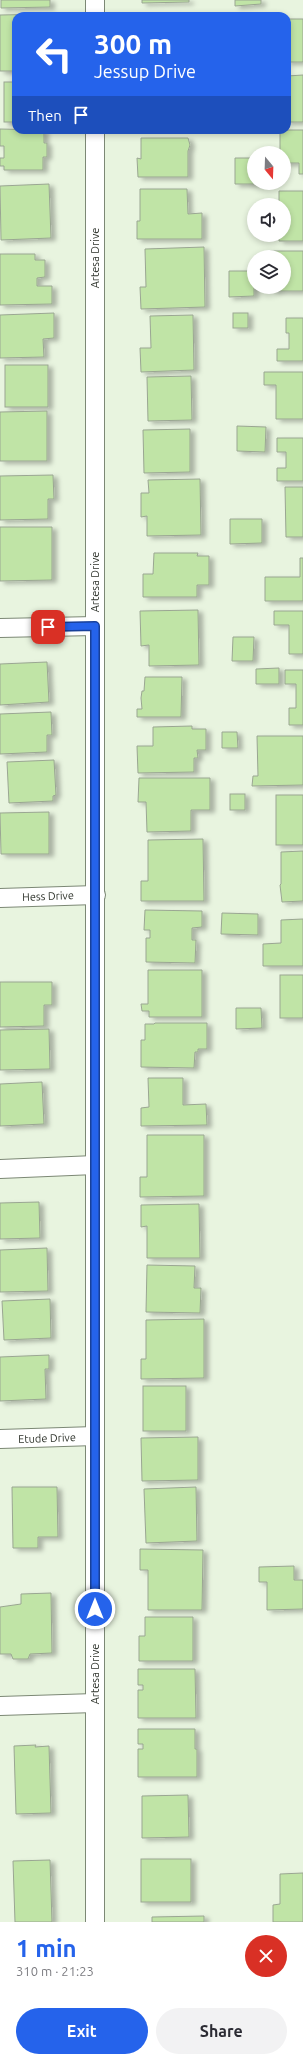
<!DOCTYPE html>
<meta charset="utf-8">
<style>
body{margin:0;font-family:Ubuntu,sans-serif;background:#f2f2f3;color:#2b2b33;height:100vh;display:flex;flex-direction:column;font-size:15px;white-space:nowrap}
*{box-sizing:border-box;margin:0}
p{font-size:13px;color:#7c7c81}
.icon{flex:none;width:22px;height:22px;fill:none;stroke:currentColor;stroke-width:2;stroke-linecap:round;stroke-linejoin:round}
.map{position:relative;height:1922px;overflow:hidden}
.sheet{display:flex;flex-direction:column;background:#fff;flex:1}
.sheet>*{flex:none}
.hud{position:absolute;left:12px;top:12px;width:279px;height:122px;border-radius:12px;box-shadow:0 2px 6px #0003;background:#2563eb;color:#fff;overflow:hidden}
.needle{width:26px;rotate:161deg}
.tools{position:absolute;left:247px;top:146px;display:grid;gap:8px}
.tools a{display:grid;place-items:center;width:44px;height:44px;border-radius:50%;background:#fff;box-shadow:0 2px 6px #0003;font-size:20px}
.pin{position:absolute;display:grid;place-items:center;width:34px;height:34px;color:#fff;margin:-17px;border-radius:8px;box-shadow:0 2px 6px #0006}
.me{position:absolute;width:44px;margin:-22px;rotate:0deg;stroke-linejoin:round;filter:drop-shadow(0 0 3px #0008)}
.turn{display:flex;align-items:center;gap:14px;height:84px;padding:0 16px;font-size:18px}
.turn .icon{width:52px;height:52px;stroke-width:2.5}
.turn b{display:block;font-size:28px;line-height:34px}
.then{display:flex;align-items:center;height:38px;padding:0 16px;background:#0003;gap:8px;font-size:15px}
.round{display:grid;place-items:center;flex:none;width:42px;height:42px;border-radius:21px;background:#f2f2f3}
.summary{display:flex;align-items:center;justify-content:space-between;height:68px;padding:0 16px}
h1{font-size:24px;font-weight:700;line-height:30px;color:#2563eb}
.action{display:flex;gap:8px;margin-top:auto;padding:8px 16px}
.action a{flex:1;height:46px;border-radius:24px;background:#2563eb;color:#fff;font-size:16px;font-weight:700;line-height:46px;text-align:center}
.action a+a{background:#f2f2f3;color:#2b2b33}
.map>svg:first-child{display:block}
.building{fill:#c0e4a6;stroke:#9aa692;filter:url(#shadow)}
.lines{fill:none;stroke-linecap:round;stroke-linejoin:round}
.minor-casing{stroke:#7c8875;stroke-width:20}
.minor{stroke:#fff;stroke-width:18}
.route-casing{stroke:#184099;stroke-width:10}
.route{stroke:#2563eb;stroke-width:7}
.labels{text-anchor:middle;dominant-baseline:central;stroke-width:4;stroke-linejoin:round;paint-order:stroke}
.street-label{font-size:11px;fill:#2c3129;stroke:#fff}
</style>
<div class="map">
<svg width="303" height="1922" viewBox="0 0 303 1922">
<defs>
<filter id="shadow"><feDropShadow dx="4.5" dy="2.5" stdDeviation="2" flood-color="#0004"/></filter>
</defs>
<rect width="100%" height="100%" fill="#e8f4df"/>
<g class="building">
<polygon points="1,0 50,0 50,7 1,8"/>
<polygon points="142,0 189,0 189,2 142,3"/>
<polygon points="235,0 261,0 261,4 235,6"/>
<polygon points="51,14 51,16 16,16 16,71 0,71 0,15"/>
<rect x="287" y="19" width="16" height="43"/>
<polygon points="303,75 303,122 287,122 287,76"/>
<rect x="4" y="82" width="12" height="40"/>
<polygon points="0,129 44,130 44,143 47,143 47,157 43,157 43,170 4,170 4,166 0,166 0,158 4,158 4,146 0,146"/>
<polygon points="280,130 303,130 303,174 299,174 299,163 284,163 284,153 280,153"/>
<polygon points="141,138 188,138 190,145 188,151 188,177 138,177 137,158 141,159"/>
<polygon points="235,158 254,158 254,183 260,184 235,184"/>
<polygon points="49,184 51,238 1,240 0,186"/>
<polygon points="140,189 187,189 188,214 202,213 202,239 137,239 137,221 140,221"/>
<polygon points="279,191 303,191 303,241 279,241 279,235 284,235 284,205 279,205"/>
<polygon points="204,247 205,307 141,309 140,287 146,287 145,249"/>
<polygon points="270,251 303,251 303,291 273,291 269,287 284,287 284,257 270,257"/>
<polygon points="0,254 35,254 35,260 45,260 45,277 37,278 37,286 52,286 52,304 0,305"/>
<polygon points="229,271 254,271 254,296 229,297"/>
<polygon points="54,313 54,338 43,339 44,357 0,358 0,315"/>
<rect x="233" y="313" width="15" height="15"/>
<polygon points="193,315 194,370 141,372 140,348 151,348 150,316"/>
<polygon points="286,318 303,318 303,361 277,361 277,349 289,349 289,333 286,333"/>
<rect x="5" y="365" width="43" height="42"/>
<polygon points="264,372 303,372 303,419 276,419 276,385 264,385"/>
<polygon points="191,376 192,420 148,421 147,377"/>
<polygon points="47,411 47,461 0,461 0,412"/>
<polygon points="237,426 266,427 265,452 237,451"/>
<polygon points="190,429 190,472 144,473 143,430"/>
<polygon points="277,438 303,438 303,481 277,481 277,468 286,468 286,452 277,452"/>
<polygon points="53,475 54,499 48,499 48,519 0,520 0,476"/>
<polygon points="200,479 201,535 147,536 147,516 141,517 141,493 149,493 148,480"/>
<polygon points="285,487 303,487 303,537 286,537"/>
<polygon points="230,519 262,519 262,543 230,544"/>
<polygon points="0,527 52,527 52,580 0,581"/>
<polygon points="154,553 198,553 197,556 209,556 209,585 197,585 197,597 143,597 143,574 153,574"/>
<polygon points="300,558 303,558 303,601 265,601 265,577 300,577"/>
<polygon points="198,610 199,665 149,666 149,645 141,646 140,611"/>
<polygon points="274,611 303,611 303,654 289,654 289,625 274,625"/>
<polygon points="233,637 254,637 253,661 232,661"/>
<polygon points="47,662 49,702 0,705 0,664"/>
<polygon points="279,668 279,684 256,684 256,669"/>
<polygon points="285,670 303,670 303,725 289,725 289,708 296,708 296,684 285,684"/>
<polygon points="145,677 182,677 181,717 137,717 137,709 142,709 141,698 142,691 144,691"/>
<polygon points="51,712 52,735 47,735 47,752 0,754 0,714"/>
<polygon points="192,726 192,729 206,729 206,750 197,750 198,758 194,758 194,772 138,773 137,746 153,746 153,727"/>
<polygon points="222,732 237,732 238,748 222,748"/>
<polygon points="257,736 303,736 303,785 252,786 253,776 258,776"/>
<polygon points="54,760 56,795 53,796 53,801 9,803 7,762"/>
<polygon points="139,778 210,778 210,810 191,810 191,831 147,832 146,802 138,802"/>
<rect x="230" y="794" width="15" height="16"/>
<rect x="276" y="795" width="27" height="50"/>
<polygon points="49,812 49,854 1,854 0,813"/>
<polygon points="203,839 204,901 141,901 141,881 148,881 148,840"/>
<polygon points="303,851 303,901 282,902 280,885 281,884 281,852"/>
<polygon points="145,910 202,911 202,927 192,928 192,940 196,940 195,963 146,962 146,938 150,938 150,930 144,930"/>
<polygon points="222,913 258,914 258,935 221,934"/>
<polygon points="303,919 303,966 263,966 263,944 281,943 281,920"/>
<polygon points="148,970 202,970 202,1017 149,1017 149,1011 142,1011 141,1004 148,1004"/>
<rect x="280" y="975" width="23" height="43"/>
<polygon points="0,982 52,982 52,1005 44,1005 44,1026 0,1027"/>
<polygon points="236,1008 261,1008 262,1028 236,1029"/>
<polygon points="155,1023 207,1023 207,1049 198,1049 198,1052 195,1052 194,1068 141,1067 141,1040 145,1040 145,1024 154,1024"/>
<polygon points="49,1029 50,1069 0,1070 0,1030"/>
<polygon points="148,1078 183,1078 183,1105 206,1104 207,1125 141,1126 141,1108 149,1107"/>
<polygon points="42,1082 44,1124 0,1126 0,1084"/>
<polygon points="147,1135 204,1135 204,1196 140,1197 140,1177 147,1177"/>
<polygon points="39,1202 40,1238 0,1239 0,1203"/>
<polygon points="199,1204 200,1258 147,1258 147,1226 141,1227 141,1205"/>
<polygon points="47,1248 48,1291 0,1292 0,1250"/>
<polygon points="147,1265 195,1266 194,1288 201,1288 200,1313 146,1312"/>
<polygon points="50,1299 51,1338 4,1340 2,1301"/>
<polygon points="204,1319 204,1378 141,1379 141,1359 146,1359 146,1320"/>
<polygon points="49,1355 49,1369 45,1369 46,1399 0,1401 0,1357"/>
<rect x="143" y="1386" width="43" height="45"/>
<polygon points="198,1437 198,1480 142,1481 141,1438"/>
<polygon points="12,1487 57,1487 58,1537 38,1537 38,1548 13,1548"/>
<polygon points="196,1487 197,1541 146,1543 144,1489"/>
<polygon points="140,1549 203,1550 202,1610 148,1610 148,1570 140,1570"/>
<polygon points="294,1566 294,1580 303,1580 303,1609 267,1610 267,1582 259,1582 259,1567"/>
<polygon points="51,1593 52,1653 30,1654 28,1659 13,1659 11,1654 0,1654 0,1607 21,1604 21,1594"/>
<polygon points="145,1617 193,1617 193,1661 139,1661 139,1636 145,1636"/>
<polygon points="138,1669 195,1669 196,1718 138,1718 138,1690 143,1690 143,1685 138,1685"/>
<polygon points="138,1729 195,1729 195,1749 197,1749 197,1777 138,1777 138,1749 143,1749 143,1744 138,1744"/>
<polygon points="36,1745 35,1747 49,1746 51,1813 16,1814 14,1746"/>
<polygon points="188,1795 189,1837 142,1838 142,1796"/>
<rect x="141" y="1859" width="50" height="43"/>
<polygon points="50,1860 52,1922 15,1922 13,1861"/>
<polygon points="303,1873 303,1922 273,1922 273,1905 280,1904 280,1874"/>
<polygon points="204,1916 204,1922 152,1922 152,1917"/>
</g>
<g class="lines">
<g class="minor-casing">
<g id="minor">
<polyline points="95,0 95,16"/>
<polyline points="0,628 95,626"/>
<polyline points="0,898 96,895"/>
<polyline points="0,1169 95,1165"/>
<polyline points="0,1439 95,1436"/>
<polyline points="0,1706 95,1703"/>
<polyline points="95,1922 95,130"/>
</g>
</g>
<use href="#minor" class="minor"/>
</g>
<g class="lines">
<g class="route-casing">
<polyline id="route" points="48,627 95,626 95,1609"/>
</g>
<use href="#route" class="route"/>
</g>
<g class="labels">
<g class="street-label">
<text transform="translate(95 258) rotate(-90)">Artesa Drive</text>
<text transform="translate(95 582) rotate(-90)">Artesa Drive</text>
<text transform="translate(48 896) rotate(-2)">Hess Drive</text>
<text transform="translate(47 1438) rotate(-2)">Etude Drive</text>
<text transform="translate(95 1674) rotate(-90)">Artesa Drive</text>
</g>
</g>
</svg>
<div class="tools">
<a><svg class="needle" viewBox="-14 -14 28 28"><path d="M0-13l5 13h-10z" fill="#e53935"/><path d="M0 13l5-13h-10z" fill="#7c7c81"/></svg></a>
<a><svg class="icon" aria-label="sound" viewBox="0 0 24 24"><path d="M4 9h4l5-4v14l-5-4H4zM17 9q2 3 0 6"/></svg></a>
<a><svg class="icon" aria-label="layers" viewBox="0 0 24 24"><path d="M12 4l9 5-9 5-9-5zM3 14l9 5 9-5"/></svg></a>
</div>
<div class="pin" style="left:48px;top:627px;background:#d93025"><svg class="icon" aria-label="arrive" viewBox="0 0 24 24"><path d="M6 21V4h12l-3 4 3 4H6"/></svg></div>
<svg class="me" style="left:95px;top:1609px" viewBox="-20 -20 40 40"><circle r="17" fill="#2563eb" stroke="#fff" stroke-width="3"/><path d="M0-11L8 9 0 5-8 9z" fill="#fff"/></svg>
<div class="hud">
<div class="turn"><svg class="icon" aria-label="left" viewBox="0 0 24 24"><path d="M17 20v-9H6M10 6l-5 5 5 5"/></svg><div><b>300 m</b>Jessup Drive</div></div>
<div class="then">Then<svg class="icon" aria-label="arrive" viewBox="0 0 24 24"><path d="M6 21V4h12l-3 4 3 4H6"/></svg></div>
</div>
</div>
<section class="sheet">
<div class="summary"><div><h1>1 min</h1><p>310 m · 21:23</p></div><a class="round" style="background:#d93025;color:#fff"><svg class="icon" aria-label="close" viewBox="0 0 24 24"><path d="M6 6l12 12M18 6L6 18"/></svg></a></div>
<div class="action"><a>Exit</a><a>Share</a></div>
</section>
